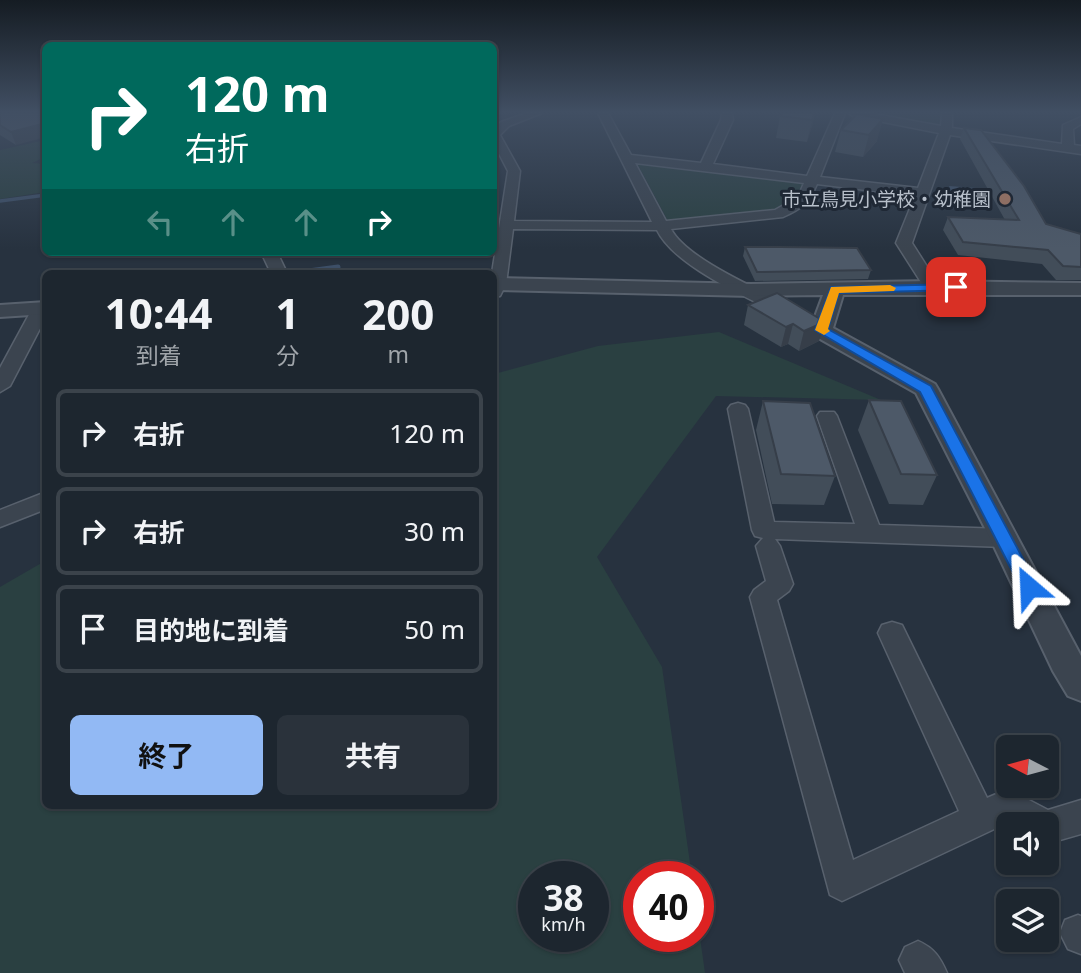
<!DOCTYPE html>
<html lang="ja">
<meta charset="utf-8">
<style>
body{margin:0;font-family:"Noto Sans","Noto Sans JP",sans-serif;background:#2a323b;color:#f1f3f6;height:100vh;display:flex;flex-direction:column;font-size:26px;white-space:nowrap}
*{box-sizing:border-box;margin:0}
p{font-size:23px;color:#a0a5aa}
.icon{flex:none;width:38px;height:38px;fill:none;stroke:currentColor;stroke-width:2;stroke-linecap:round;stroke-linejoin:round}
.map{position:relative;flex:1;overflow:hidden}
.details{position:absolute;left:42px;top:270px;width:455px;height:539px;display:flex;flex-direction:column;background:#1d262f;border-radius:10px;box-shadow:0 2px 5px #0004,0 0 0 2px #3b434b}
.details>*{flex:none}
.hud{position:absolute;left:42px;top:42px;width:455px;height:214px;border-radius:10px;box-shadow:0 2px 5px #0004,0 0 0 2px #3b434b;background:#00695c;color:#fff;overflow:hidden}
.needle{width:46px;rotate:276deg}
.tools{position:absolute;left:996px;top:735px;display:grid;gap:14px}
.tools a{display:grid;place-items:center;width:63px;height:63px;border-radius:10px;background:#1d262f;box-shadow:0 2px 5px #0004,0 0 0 2px #3b434b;font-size:35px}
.speed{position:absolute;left:518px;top:861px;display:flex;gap:14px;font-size:35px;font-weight:700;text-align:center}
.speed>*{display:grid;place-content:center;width:91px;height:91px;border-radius:50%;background:#1d262f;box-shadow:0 2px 5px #0004,0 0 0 2px #3b434b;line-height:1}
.speed small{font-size:18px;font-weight:400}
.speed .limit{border:10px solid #d22;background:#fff;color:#111}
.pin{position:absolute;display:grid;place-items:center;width:60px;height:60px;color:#fff;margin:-30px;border-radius:14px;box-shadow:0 4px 10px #0006}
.me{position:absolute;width:77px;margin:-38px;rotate:334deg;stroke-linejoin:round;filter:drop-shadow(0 0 5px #0008)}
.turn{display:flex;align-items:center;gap:24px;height:147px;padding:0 28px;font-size:32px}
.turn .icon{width:91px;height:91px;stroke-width:2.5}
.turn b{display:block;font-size:49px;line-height:60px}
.lanes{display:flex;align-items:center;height:66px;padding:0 28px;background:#0003;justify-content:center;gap:35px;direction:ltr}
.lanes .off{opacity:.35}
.eta{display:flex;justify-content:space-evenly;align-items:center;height:119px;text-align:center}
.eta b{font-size:42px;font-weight:700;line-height:49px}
.cta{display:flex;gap:14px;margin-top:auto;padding:14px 28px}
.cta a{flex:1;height:80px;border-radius:10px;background:#92b9f4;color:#111;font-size:28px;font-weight:700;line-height:80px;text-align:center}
.cta a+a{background:#2a323b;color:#f1f3f6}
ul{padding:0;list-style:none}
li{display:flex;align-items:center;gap:21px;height:88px;margin:0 14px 10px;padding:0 14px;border:4px solid #3b434b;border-radius:10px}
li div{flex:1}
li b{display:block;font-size:26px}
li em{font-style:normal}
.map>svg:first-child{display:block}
.green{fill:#2a4041;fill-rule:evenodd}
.water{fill:#3d4f67}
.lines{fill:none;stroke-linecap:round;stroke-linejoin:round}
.stream-far1{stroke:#3d4f67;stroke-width:3.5}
.stream{stroke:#3d4f67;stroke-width:5}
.minor-casing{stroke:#58616d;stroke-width:3}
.tertiary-casing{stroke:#58616d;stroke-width:4}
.minor{fill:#3b444f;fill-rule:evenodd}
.tertiary{fill:#3b444f;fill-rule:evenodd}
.wall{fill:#424d59}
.shaded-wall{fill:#363e49}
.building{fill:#4d5968;stroke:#363e49;stroke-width:2}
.route{fill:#1a73e8;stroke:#114b97;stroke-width:2}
.slow{fill:#f59e0b}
.education-dot{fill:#8d6e63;stroke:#1f2835;stroke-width:2.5}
.labels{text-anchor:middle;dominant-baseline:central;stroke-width:6;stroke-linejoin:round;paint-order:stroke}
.far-poi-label{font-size:19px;fill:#b7bfca;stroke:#1f2835;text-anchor:end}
</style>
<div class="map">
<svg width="1081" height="973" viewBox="0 0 1081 973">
<rect width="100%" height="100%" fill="#27323f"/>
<g class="green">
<polygon points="862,113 941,113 940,126"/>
<polygon points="45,140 45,157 32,163 45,164 45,192 0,199 0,150"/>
<path d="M643,163l156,18 4,3c-3,9 -6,16 -15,21 -29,16 -81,14 -114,17l-6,-1 -30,-56z"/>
<path d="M719,332l162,68 -165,-4 -119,161 65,110 30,210h-53v59h59v-13l7,50h-705v-386l45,-26 1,244h448v-431l104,-28zM534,877h59v59h-59z"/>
</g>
<polygon class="water" points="949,186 976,188 984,209 956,206"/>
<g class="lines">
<g class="stream-far1">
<polyline points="494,114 498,113"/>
<polyline points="0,201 46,195"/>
</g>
<polyline class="stream" points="301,272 338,267"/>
<g class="minor-casing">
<g id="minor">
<path d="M527,113h15l-33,13 -9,9 20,36 -6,50 138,1 -54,-109h10l23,42 70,8 20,-43 1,-7h10l1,7 -20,44 94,12 28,-63h10l-25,64 98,11 21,-55 -86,-17 -5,-3h21l72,13 1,-13h10v15l110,16 1,-19 18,-8v7l-8,5 1,16 7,1v8l-131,-19 -38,108 28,44 -8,5 -6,-2 -30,-47 19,-47 -98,-12c-8,19 -16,25 -34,33l-112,12c16,31 94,63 126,80l3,4 -3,4h-12c-37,-20 -110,-50 -128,-87l-144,-1 -7,55 -6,12 -6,1 -2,-24 16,-102 -14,-27v-16l7,-6zM635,163l169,20 -6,14 -23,13 -109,11z"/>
<polygon points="261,252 277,252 287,273 271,273"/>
<polygon points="41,304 46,305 46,317 10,386 0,392 0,368 32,309"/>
<polygon points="738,403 745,405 748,409 774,522 855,524 817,416 820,412 834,412 837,416 879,525 1005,529 1014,532 1017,538 1014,544 1005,547 775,539 780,546 793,584 789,591 777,600 853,860 959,811 878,633 882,625 892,622 902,625 987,798 1008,789 1048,810 1081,800 1081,834 1046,844 1046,824 1007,823 842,901 830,895 750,597 754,590 766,581 756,546 763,538 755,536 752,530 728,409 731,405"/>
<polygon points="46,492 46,509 0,527 0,510"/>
<polygon points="1078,915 1081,916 1081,954 1068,949 1060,933 1065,920"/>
<path d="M918,941c16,7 22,16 29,32h-42l-6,-13 6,-13z"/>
</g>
</g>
<g class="tertiary-casing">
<g id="tertiary">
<polygon points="494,278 751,284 932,281 1081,283 1081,295 843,295 833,328 935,384 938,389 1081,656 1081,701 1068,696 1053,671 990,538 916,393 813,335 810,330 823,295 751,296 494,290"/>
<polygon points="46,302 46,314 0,317 0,305"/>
</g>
</g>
<use href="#minor" class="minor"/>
<use href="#tertiary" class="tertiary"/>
</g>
<g class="wall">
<polygon points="0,113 46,113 16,145 0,135"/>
<polygon points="815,113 807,142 776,138 780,116"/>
<polygon points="857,114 877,141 863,157 835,152 841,130"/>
<polygon points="964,128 1046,224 1081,234 1081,280 1056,280 1042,264 958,255 943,230 948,217 1005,220 960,139"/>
<polygon points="745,247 871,270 868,279 755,281 743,256"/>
<polygon points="777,293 819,341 799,351 788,344 781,347 744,325 748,305"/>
<polygon points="869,400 937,475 923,505 889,504 858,430"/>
<polygon points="763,401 835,476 824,505 772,504 756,430"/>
</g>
<g class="shaded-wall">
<polygon points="814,113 813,124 807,142 812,120"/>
<polygon points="883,119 877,141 863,157 869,135"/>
<polygon points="46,123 46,137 16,145 11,132"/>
<polygon points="825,322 819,341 799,351 804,331"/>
<polygon points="793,324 788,344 781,347 786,327"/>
</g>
<g class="building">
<polygon points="0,113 46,113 46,123 11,132 0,125"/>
<polygon points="783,113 814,113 812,120 780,116"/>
<polygon points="857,114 883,119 869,135 841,130"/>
<polygon points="964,128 981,130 1024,186 1046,224 1081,234 1081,267 1063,266 1048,250 963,242 948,217 1019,220"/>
<polygon points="745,247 781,247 857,248 871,270 757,272"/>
<polygon points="777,293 825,322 804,331 793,324 786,327 748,305"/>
<polygon points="869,400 901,401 937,475 901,474"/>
<polygon points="763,401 810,403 835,476 781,474"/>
</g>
<linearGradient id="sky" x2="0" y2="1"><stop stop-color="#151c23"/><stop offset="0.45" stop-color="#414f63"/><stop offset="1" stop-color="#414f63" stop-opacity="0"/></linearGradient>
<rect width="1081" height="249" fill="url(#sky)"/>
<polygon class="route" points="956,284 960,285 960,290 839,293 828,329 931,386 1038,587 1036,592 1023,592 920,392 815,330 831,287"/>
<polygon class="slow" points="890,285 896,288 894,291 839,293 828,329 830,331 824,335 815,330 831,287"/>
<circle class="education-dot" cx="1005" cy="199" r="7"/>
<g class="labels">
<g class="far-poi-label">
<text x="991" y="199">市立鳥見小学校・幼稚園</text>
</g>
</g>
</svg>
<div class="tools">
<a><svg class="needle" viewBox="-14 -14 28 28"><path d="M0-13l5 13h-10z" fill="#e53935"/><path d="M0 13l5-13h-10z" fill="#a0a5aa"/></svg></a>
<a><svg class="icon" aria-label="sound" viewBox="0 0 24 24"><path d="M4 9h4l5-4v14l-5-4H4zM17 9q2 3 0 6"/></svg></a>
<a><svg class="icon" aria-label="layers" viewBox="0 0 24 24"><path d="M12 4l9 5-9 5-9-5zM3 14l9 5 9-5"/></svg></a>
</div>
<div class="speed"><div>38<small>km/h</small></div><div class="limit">40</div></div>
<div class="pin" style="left:956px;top:287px;background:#d93025"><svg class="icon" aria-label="arrive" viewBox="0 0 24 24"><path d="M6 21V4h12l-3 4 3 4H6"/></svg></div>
<svg class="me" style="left:1029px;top:587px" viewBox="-20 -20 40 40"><path d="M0-17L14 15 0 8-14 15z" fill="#1a73e8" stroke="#fff" stroke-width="4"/></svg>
<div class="hud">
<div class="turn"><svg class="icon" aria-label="right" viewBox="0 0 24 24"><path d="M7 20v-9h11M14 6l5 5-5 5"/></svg><div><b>120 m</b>右折</div></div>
<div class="lanes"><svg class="icon off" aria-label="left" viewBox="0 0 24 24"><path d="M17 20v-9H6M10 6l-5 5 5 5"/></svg><svg class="icon off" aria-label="ahead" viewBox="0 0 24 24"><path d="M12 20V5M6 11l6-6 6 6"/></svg><svg class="icon off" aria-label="ahead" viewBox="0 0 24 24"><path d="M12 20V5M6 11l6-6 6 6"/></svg><svg class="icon" aria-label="right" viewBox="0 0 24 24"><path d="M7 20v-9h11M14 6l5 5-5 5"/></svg></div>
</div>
<section class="details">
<div class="eta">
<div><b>10:44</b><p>到着</p></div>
<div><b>1</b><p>分</p></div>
<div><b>200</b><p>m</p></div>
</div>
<ul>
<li><svg class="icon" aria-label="right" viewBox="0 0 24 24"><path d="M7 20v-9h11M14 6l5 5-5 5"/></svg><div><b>右折</b></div><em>120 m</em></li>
<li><svg class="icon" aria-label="right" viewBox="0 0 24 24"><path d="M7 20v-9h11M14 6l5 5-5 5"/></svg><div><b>右折</b></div><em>30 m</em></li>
<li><svg class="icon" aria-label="arrive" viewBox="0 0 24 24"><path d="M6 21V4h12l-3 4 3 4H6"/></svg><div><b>目的地に到着</b></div><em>50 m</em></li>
</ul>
<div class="cta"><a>終了</a><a>共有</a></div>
</section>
</div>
